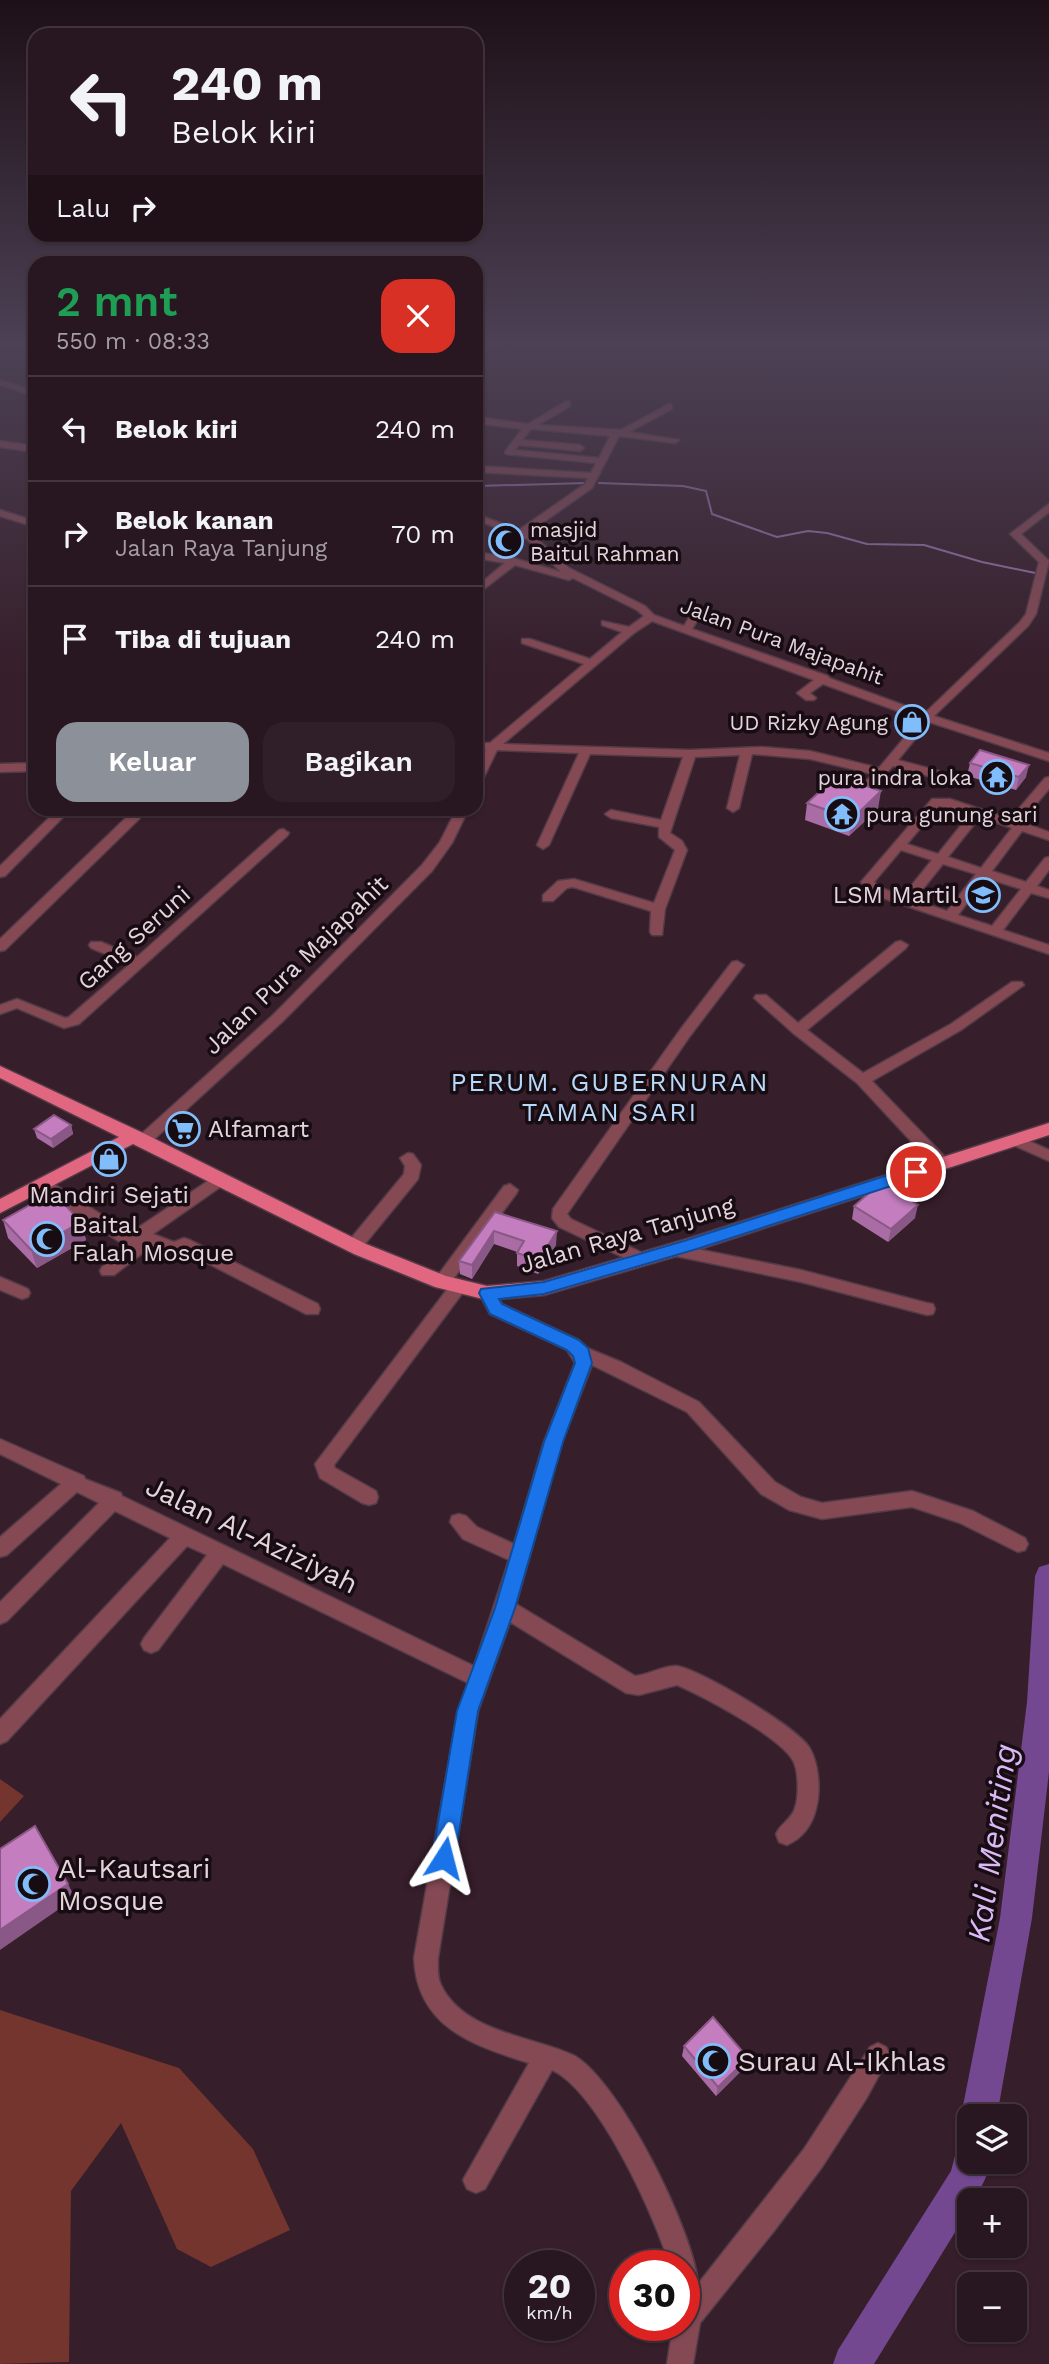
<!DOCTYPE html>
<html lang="id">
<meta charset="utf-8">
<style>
body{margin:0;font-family:"Work Sans",sans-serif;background:#301f29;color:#f1f3f6;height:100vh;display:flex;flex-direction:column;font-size:26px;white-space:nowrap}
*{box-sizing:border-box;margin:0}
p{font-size:23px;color:#a59fa5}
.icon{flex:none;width:38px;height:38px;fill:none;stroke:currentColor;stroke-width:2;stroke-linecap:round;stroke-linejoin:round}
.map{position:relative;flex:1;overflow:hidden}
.panel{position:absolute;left:28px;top:256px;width:455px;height:560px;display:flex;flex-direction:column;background:#281620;border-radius:21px;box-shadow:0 2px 5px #0004,0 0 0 2px #44353e}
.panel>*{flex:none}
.guide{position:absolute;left:28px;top:28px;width:455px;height:214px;border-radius:21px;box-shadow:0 2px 5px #0004,0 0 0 2px #44353e;background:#281620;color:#f1f3f6;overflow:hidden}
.buttons{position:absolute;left:957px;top:2104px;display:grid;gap:14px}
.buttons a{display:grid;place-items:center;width:70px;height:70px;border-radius:14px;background:#281620;box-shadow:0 2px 5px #0004,0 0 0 2px #44353e;font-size:35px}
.speed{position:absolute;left:504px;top:2250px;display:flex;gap:14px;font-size:35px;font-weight:700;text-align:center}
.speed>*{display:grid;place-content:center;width:91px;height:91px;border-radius:50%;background:#281620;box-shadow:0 2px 5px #0004,0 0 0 2px #44353e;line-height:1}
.speed small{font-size:18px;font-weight:400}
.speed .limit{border:10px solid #d22;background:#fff;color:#111}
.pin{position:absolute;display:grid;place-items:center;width:60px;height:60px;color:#fff;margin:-30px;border:4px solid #fff;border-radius:50%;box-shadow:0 2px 7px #0007}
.me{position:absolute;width:77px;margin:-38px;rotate:9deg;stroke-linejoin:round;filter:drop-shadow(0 0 5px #0008)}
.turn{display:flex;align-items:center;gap:24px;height:147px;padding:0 28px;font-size:32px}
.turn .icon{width:91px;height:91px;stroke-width:2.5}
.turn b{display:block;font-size:49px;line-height:60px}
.then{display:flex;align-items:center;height:66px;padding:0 28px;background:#0003;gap:14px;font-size:26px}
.round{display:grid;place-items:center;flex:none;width:74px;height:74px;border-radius:21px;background:#301f29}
.head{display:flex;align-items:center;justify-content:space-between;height:119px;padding:0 28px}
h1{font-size:42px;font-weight:600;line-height:52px;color:#1e9e55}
.button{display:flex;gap:14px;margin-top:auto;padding:14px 28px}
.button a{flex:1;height:80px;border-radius:21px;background:#8c9099;color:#fff;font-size:28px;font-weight:600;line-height:80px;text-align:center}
.button a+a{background:#301f29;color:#f1f3f6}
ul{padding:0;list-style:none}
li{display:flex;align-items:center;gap:21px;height:105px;padding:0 28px;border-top:2px solid #44353e}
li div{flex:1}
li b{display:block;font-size:26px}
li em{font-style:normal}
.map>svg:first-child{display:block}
.green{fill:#73352d}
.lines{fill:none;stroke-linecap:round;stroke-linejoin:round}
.stream{stroke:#9572a8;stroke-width:2}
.river{fill:#734891;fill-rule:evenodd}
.minor-casing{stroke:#523b46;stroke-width:3}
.major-casing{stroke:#523b46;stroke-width:3}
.minor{fill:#854954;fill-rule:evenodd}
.major{fill:#e16680;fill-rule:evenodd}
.wall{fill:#a96ca4}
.shaded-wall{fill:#895886}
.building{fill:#c47ebf;stroke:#895886;stroke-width:2}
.route{fill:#1a73e8;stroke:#114b97;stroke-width:2}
.labels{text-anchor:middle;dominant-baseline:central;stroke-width:7;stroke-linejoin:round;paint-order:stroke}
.far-poi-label{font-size:21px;fill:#e5d4dc;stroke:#170c11;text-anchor:start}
.far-street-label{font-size:21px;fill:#e5d4dc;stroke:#170c11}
.poi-label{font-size:24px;fill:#e5d4dc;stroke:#170c11;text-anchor:start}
.street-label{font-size:24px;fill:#e5d4dc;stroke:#170c11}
.neighbourhood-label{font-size:26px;letter-spacing:2px;fill:#b8d9fc;stroke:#170c11}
.near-street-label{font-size:28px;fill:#e5d4dc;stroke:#170c11}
.near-poi-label{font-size:28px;fill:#e5d4dc;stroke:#170c11;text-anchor:start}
.near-water-label{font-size:32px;font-style:italic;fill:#dab8f5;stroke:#170c11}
</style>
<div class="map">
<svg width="1049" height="2364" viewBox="0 0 1049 2364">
<rect width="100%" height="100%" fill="#361e2a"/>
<g class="green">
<polygon points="0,1779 24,1796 0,1822"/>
<polygon points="0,2010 179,2068 253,2149 290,2230 211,2267 177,2249 121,2123 71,2191 69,2362 0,2364"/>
</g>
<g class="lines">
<g class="stream">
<polyline points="599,483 683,486 706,491 712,514 777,537 808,531 827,533 867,544 924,545 982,562 1040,574"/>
<polyline points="476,486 586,483"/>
</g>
<g class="river">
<polygon points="1049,1564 1049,1772 1032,1918 997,2116 970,2116 970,2130 961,2116 1000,1918 1027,1702 1035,1576 1039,1567"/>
<polygon points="970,2143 970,2161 988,2161 986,2177 975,2200 970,2200 970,2208 874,2364 833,2364 838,2350 951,2171 957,2148"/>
</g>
<g class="minor-casing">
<g id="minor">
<polygon points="0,380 35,391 35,396 0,385"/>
<path d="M567,401l3,1v4l-32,19 83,5 48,-26 3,1v4l-43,23 50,8 -4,3 -56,-7 -27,52 -64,45 5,2 36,33 76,38 9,9 30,11 9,-15h8l1,2 -10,16 136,47 1,2 96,35 95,-91 6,-8 13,-52 -29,-28 39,-30v8l-28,22 28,27 -13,53 -8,12 -94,90 115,37v8l-120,-39 -31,38 41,11v6l-4,1 -42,-12 -26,27 -4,1 -6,-4 16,-16 -63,-15 -58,-5 -13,54 -6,4 -6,-4 13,-53 -45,2 -25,76 12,8 5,9 -22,59 -3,26h-10l-2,-3 1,-21 -78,-24 -6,1 -14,13h-10v-6l15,-14 16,-2 80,24 21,-53 -16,-13v-10l-48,-9 -6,-4 6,-4 50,10 22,-63 -93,-3 -41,91 -6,4 -6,-4 42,-92 -82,-3 -15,31 -6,4v-16l10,-19 -10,-1v-6h14l94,-79 -62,-21v-4h8l60,20 32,-27 -20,-7v-4l27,6 15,-11 -7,-6 -64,-32 -4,2 -54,-15 -39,30v-8l29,-24 -29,-5v-6l37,6 48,14 -34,-33 -51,-19v-6l43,16 66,-46 3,-6 -112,-6v-6l115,7 5,-10 -90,-9 -1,-2 17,-23 -46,-6v-6l52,7zM531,429l79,7 -11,22 -84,-8 4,-5 61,6 4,-3 -4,-3 -58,-5zM652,621l162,59 -17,13 9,7h8l2,-2 -6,-5 13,-9 97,35 -41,49 -69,-17 -49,-4 -71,3 -187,-6 131,-111z"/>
<polygon points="0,441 35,446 35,452 0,447"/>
<polygon points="0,510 35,521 35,527 0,516"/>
<polygon points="35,763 35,771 0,772 0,764"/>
<path d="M1049,777v12l-28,33 28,10v8l-27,-9 -30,40 34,11 19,-24 4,-1v13l-12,16 12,4v8l-18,-5 -28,37 46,15v9l-178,-60 -10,-12 71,-83h18l60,20 35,-41zM939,806l31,8 -32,40 -31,-10zM980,817l32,11 -31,40 -33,-11zM901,850l31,10 -29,36 -22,-8 -7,-6zM943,864l33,10 -29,37 -33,-11zM986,878l35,11 -29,37 -34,-11z"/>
<polygon points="59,808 72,808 5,876 0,877 0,866"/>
<polygon points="457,808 469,808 452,843 432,871 282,1022 149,1144 139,1144 136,1140 139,1136 272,1016 422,865 440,842"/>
<polygon points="136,811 140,812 140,818 5,950 0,951 0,939 132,812"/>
<polygon points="283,829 289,833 287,836 79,1024 64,1028 17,1008 0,1014 0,1005 17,999 65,1018 69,1017 130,964 91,948 89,945 91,942 101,942 137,957 279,830"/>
<polygon points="901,941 908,945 906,948 807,1030 863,1073 951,1024 1012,982 1022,982 1024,985 961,1030 872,1081 948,1160 950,1164 942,1169 936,1168 857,1083 793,1033 754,998 756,995 766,995 798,1023 896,942"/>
<polygon points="737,961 744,965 690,1036 567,1214 571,1219 645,1254 647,1258 645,1262 633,1262 559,1227 552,1218 553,1209 680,1030 732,962"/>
<polygon points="1016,1135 1049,1150 1049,1161 1011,1144 1008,1140"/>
<polygon points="408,1153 413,1154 421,1165 418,1179 360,1250 348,1250 346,1246 348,1242 404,1174 405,1166 400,1158"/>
<polygon points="220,1173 226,1175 228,1179 226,1183 153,1234 174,1242 184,1238 190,1240 318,1304 320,1309 318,1314 306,1314 184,1251 175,1255 152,1246 114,1275 102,1275 100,1271 102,1267 130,1246 123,1244 37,1189 35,1185 43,1179 49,1181 130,1233"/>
<polygon points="510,1184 518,1190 516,1194 448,1286 436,1286 434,1282 436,1278 504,1186"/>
<polygon points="672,1244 801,1270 927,1303 933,1304 935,1309 933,1314 927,1315 801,1282 666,1254 664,1250 666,1246"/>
<polygon points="0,1277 28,1289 30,1293 28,1297 22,1299 0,1290"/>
<polygon points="458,1281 464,1283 466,1287 464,1291 334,1465 335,1468 376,1491 378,1497 376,1503 369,1505 362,1503 320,1478 315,1464 452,1283"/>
<path d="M487,1287l6,2 9,15 77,36 8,8 34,14 78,40 76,80 26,15 21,6 90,-12 61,20 52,27 3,6 -3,6 -7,2 -58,-29 -48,-16 -90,12 -33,-9 -28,-16 -74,-82 -95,-47 -30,77 -46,162 119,72c13,-1 29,-11 42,-10 24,4 118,60 132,81 10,16 12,44 7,62 -4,16 -13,29 -29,36l-8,-3 -3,-8c4,-10 16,-15 19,-26 4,-12 4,-39 -3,-49 -14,-23 -89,-63 -115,-74l-38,10 -13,-2 -116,-71 -32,89 -40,247c0,9 -1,19 3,27 23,48 92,51 134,71 46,28 119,176 123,228l106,-135 66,-102 8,-4 8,4 4,8 -24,44 -44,68 -48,64 -74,92 -7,41h-26l6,-38h11v-60h-14c-15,-49 -71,-174 -118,-196l-67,119 -9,4 -9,-4 -4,-9 66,-117c-57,-18 -112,-36 -115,-105l44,-247 10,-28 -245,-119 -65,86 -7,3 -7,-3 -3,-6 3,-6 63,-83 -20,-9 -180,195 -7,3v-25l170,-181 -55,-27 -108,110 -7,3v-22l99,-99 -22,-11 -70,63 -7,2v-20l61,-53 -61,-30v-15l84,37 1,3 36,14 1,3 352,170 35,-106 -46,-21 -13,-17 2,-6 7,-2 7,2 11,11 37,17 30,-102 31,-79 -8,-13 -77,-36 -11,-21 2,-4z"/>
</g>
</g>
<g class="major-casing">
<polygon id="major" points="0,1066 141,1132 366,1244 446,1276 487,1286 544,1281 687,1239 1049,1123 1049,1135 697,1250 544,1295 487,1300 435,1287 354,1254 133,1144 0,1213 0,1199 119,1137 0,1078"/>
</g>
<use href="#minor" class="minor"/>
<use href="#major" class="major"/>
</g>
<g class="wall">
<polygon points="970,763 1026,777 1016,790 967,776"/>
<polygon points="807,803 878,809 849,836 805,820"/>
<polygon points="71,1125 73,1134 53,1148 37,1138 34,1129"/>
<polygon points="854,1206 915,1218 888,1242 852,1219"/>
<polygon points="495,1212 556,1245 538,1274 517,1266 517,1252 494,1244 472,1279 460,1274 459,1261"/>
<polygon points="3,1220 81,1222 86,1240 37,1268 8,1238"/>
<polygon points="684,2046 748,2058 745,2067 716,2096 682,2056"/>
</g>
<g class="shaded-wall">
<polygon points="1029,765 1026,777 1016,790 1019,777"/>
<polygon points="881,791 878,809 849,836 852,819"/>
<polygon points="71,1125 73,1134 53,1148 51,1139"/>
<polygon points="918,1205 915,1218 888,1242 891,1229"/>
<polygon points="81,1222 86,1240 37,1268 31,1250"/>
<polygon points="494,1231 494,1244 472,1279 472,1265"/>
<polygon points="557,1231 556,1245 538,1274 539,1260"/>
<polygon points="68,1884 75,1898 0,1950 0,1930"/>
<polygon points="748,2058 745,2067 716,2096 718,2087"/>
</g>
<g class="building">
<polygon points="980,750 1029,765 1019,777 970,763"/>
<polygon points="837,776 881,791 852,819 807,803"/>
<polygon points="54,1115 71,1125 51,1139 34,1129"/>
<polygon points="882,1182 918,1205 891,1229 854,1206"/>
<polygon points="53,1192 81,1222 31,1250 3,1220"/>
<polygon points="495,1212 557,1231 539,1260 517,1253 524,1241 494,1231 472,1265 459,1261"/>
<polygon points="35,1826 68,1884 0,1930 0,1849"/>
<polygon points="713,2017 748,2058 718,2087 684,2046"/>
</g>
<linearGradient id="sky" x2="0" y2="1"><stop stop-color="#1e1017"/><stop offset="0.51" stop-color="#4c4155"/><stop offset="1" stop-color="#4c4155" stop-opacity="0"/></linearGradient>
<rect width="1049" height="674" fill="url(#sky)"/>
<polygon class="route" points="916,1166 922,1168 924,1172 922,1176 697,1249 544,1294 499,1299 502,1304 579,1340 588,1348 592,1363 563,1442 515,1608 478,1711 455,1858 452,1865 444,1869 436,1865 432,1858 457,1711 495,1608 544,1442 575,1363 573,1356 567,1350 490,1314 479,1293 481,1289 544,1282 687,1240"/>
<defs>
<g id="mosque-ring" transform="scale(1.75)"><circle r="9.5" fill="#170c11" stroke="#81bdfa" stroke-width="1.5"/><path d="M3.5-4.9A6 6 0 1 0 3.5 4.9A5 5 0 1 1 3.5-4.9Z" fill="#81bdfa"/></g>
<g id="shop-ring" transform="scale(1.75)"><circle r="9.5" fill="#170c11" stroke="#81bdfa" stroke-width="1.5"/><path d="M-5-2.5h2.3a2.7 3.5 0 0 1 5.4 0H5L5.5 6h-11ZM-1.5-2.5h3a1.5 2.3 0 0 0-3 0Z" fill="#81bdfa"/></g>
<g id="temple-ring" transform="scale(1.75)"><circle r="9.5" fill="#170c11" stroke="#81bdfa" stroke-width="1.5"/><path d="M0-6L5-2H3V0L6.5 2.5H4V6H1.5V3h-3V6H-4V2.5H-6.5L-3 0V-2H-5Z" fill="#81bdfa"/></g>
<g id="school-ring" transform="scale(1.75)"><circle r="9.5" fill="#170c11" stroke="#81bdfa" stroke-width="1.5"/><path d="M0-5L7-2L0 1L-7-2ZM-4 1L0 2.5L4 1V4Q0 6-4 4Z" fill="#81bdfa"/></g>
<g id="supermarket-ring" transform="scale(1.75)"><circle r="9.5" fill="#170c11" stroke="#81bdfa" stroke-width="1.5"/><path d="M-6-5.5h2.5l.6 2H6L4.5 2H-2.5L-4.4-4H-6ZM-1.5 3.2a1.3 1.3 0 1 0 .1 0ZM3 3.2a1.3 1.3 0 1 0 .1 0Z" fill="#81bdfa"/></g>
</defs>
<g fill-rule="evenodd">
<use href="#mosque-ring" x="506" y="541"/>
<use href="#shop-ring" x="912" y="722"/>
<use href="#temple-ring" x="997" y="777"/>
<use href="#temple-ring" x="842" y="814"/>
<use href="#school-ring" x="983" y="895"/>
<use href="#supermarket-ring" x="183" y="1129"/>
<use href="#shop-ring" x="109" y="1159"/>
<use href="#mosque-ring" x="47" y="1239"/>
<use href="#mosque-ring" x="33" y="1884"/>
<use href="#mosque-ring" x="713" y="2061"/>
</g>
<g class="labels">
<g class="far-poi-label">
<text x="530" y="529">masjid<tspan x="530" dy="24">Baitul Rahman</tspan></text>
<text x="888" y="722" text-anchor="end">UD Rizky Agung</text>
<text x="972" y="777" text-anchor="end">pura indra loka</text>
<text x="866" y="814">pura gunung sari</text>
</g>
<g class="far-street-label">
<text transform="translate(782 641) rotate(20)">Jalan Pura Majapahit</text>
</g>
<g class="poi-label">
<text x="958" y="895" text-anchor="end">LSM Martil</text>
<text x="208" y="1129">Alfamart</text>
<text x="109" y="1195" text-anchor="middle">Mandiri Sejati</text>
<text x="72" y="1225">Baital<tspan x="72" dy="28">Falah Mosque</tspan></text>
</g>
<g class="street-label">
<text transform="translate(134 938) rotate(-42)">Gang Seruni</text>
<text transform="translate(296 965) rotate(-44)">Jalan Pura Majapahit</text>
<text transform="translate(627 1235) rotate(-16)">Jalan Raya Tanjung</text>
</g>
<g class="neighbourhood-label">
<text x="610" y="1082">PERUM. GUBERNURAN<tspan x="610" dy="30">TAMAN SARI</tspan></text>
</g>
<g class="near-street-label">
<text transform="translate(252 1535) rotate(26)">Jalan Al-Aziziyah</text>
</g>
<g class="near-poi-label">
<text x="58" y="1868">Al-Kautsari<tspan x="58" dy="32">Mosque</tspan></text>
<text x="738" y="2061">Surau Al-Ikhlas</text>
</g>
<g class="near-water-label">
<text transform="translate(992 1843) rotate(-82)">Kali Meniting</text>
</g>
</g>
</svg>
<div class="buttons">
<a><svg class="icon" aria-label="layers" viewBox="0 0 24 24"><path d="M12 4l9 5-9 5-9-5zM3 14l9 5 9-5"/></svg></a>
<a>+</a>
<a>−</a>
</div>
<div class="speed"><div>20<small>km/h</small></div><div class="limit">30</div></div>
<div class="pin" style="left:916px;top:1172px;background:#d93025"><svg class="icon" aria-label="arrive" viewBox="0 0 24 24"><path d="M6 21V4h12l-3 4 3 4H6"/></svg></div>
<svg class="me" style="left:444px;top:1858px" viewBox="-20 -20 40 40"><path d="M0-17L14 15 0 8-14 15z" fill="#1a73e8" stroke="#fff" stroke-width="4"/></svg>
<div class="guide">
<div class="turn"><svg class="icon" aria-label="left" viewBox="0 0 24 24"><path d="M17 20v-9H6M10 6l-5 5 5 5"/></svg><div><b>240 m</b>Belok kiri</div></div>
<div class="then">Lalu<svg class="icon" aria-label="right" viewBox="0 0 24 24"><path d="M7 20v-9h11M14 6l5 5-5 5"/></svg></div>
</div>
<section class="panel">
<div class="head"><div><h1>2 mnt</h1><p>550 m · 08:33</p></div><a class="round" style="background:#d93025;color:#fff"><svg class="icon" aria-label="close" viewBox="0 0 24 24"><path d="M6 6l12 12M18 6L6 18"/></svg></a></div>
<ul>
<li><svg class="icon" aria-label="left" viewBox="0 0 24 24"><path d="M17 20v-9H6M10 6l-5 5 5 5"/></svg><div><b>Belok kiri</b></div><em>240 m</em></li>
<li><svg class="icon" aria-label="right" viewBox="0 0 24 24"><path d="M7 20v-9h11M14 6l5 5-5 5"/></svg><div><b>Belok kanan</b><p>Jalan Raya Tanjung</p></div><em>70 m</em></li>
<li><svg class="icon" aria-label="arrive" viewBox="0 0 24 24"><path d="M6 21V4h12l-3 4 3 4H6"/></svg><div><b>Tiba di tujuan</b></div><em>240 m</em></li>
</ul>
<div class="button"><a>Keluar</a><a>Bagikan</a></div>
</section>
</div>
